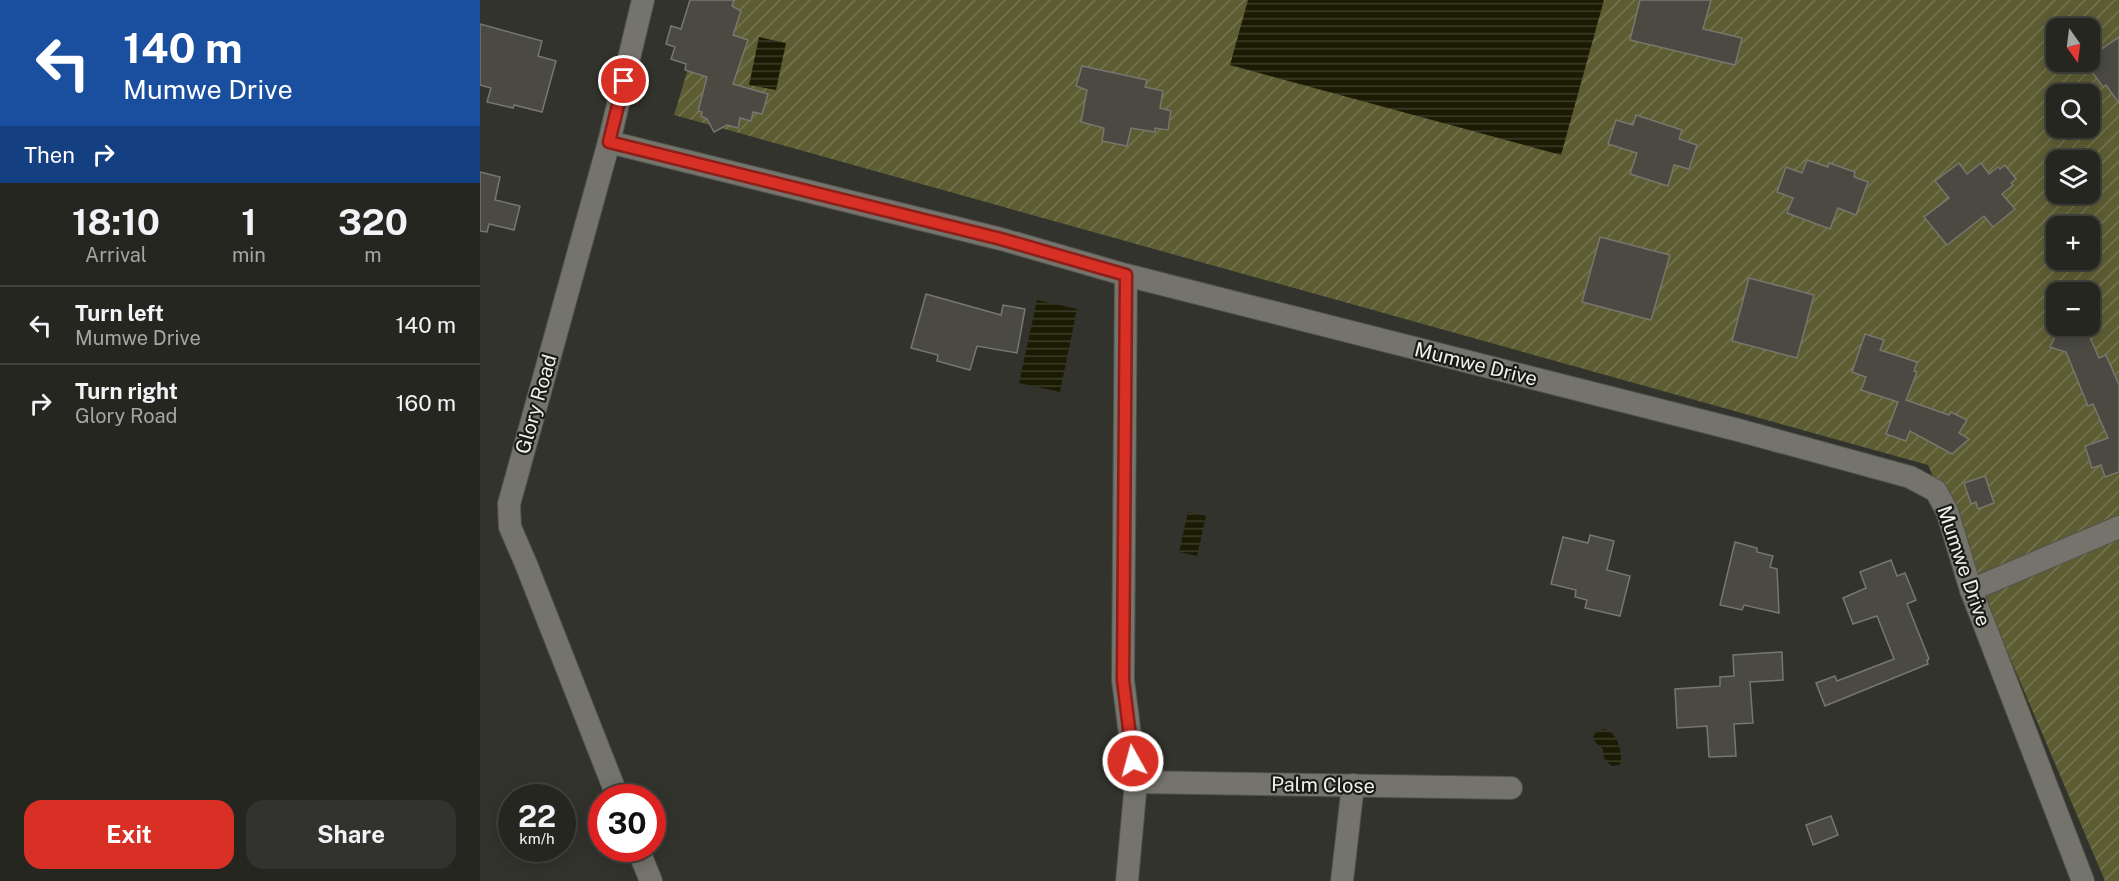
<!DOCTYPE html>
<meta charset="utf-8">
<style>
body{margin:0;font-family:"Public Sans",sans-serif;background:#32322e;color:#f1f3f6;height:100vh;display:flex;flex-direction:column;font-size:22px;white-space:nowrap}
*{box-sizing:border-box;margin:0}
p{font-size:20px;color:#a4a5a5}
.icon{flex:none;width:33px;height:33px;fill:none;stroke:currentColor;stroke-width:2;stroke-linecap:round;stroke-linejoin:round}
.map{position:relative;flex:1;overflow:hidden}
.panel{display:flex;flex-direction:column;background:#262621;width:480px}
.panel>*{flex:none}
.top-card{background:#1a4fa0;color:#fff;overflow:hidden}
.needle{width:39px;rotate:166deg}
.tools{position:absolute;left:1566px;top:18px;display:grid;gap:12px}
.tools a{display:grid;place-items:center;width:54px;height:54px;border-radius:12px;background:#262621;box-shadow:0 3px 15px #0003,0 0 0 2px #42433f;font-size:30px}
.speed{position:absolute;left:18px;top:784px;display:flex;gap:12px;font-size:30px;font-weight:700;text-align:center}
.speed>*{display:grid;place-content:center;width:78px;height:78px;border-radius:50%;background:#262621;box-shadow:0 3px 15px #0003,0 0 0 2px #42433f;line-height:1}
.speed small{font-size:15px;font-weight:400}
.speed .limit{border:9px solid #d22;background:#fff;color:#111}
.pin{position:absolute;display:grid;place-items:center;width:51px;height:51px;color:#fff;margin:-26px;border:3px solid #fff;border-radius:50%;box-shadow:0 2px 6px #0007}
.me{position:absolute;width:66px;margin:-33px;rotate:353deg;stroke-linejoin:round;filter:drop-shadow(0 0 4px #0008)}
.turn{display:flex;align-items:center;gap:21px;height:126px;padding:0 24px;font-size:27px}
.turn .icon{width:78px;height:78px;stroke-width:2.5}
.turn b{display:block;font-size:42px;line-height:51px}
.then{display:flex;align-items:center;height:57px;padding:0 24px;background:#0003;gap:12px;font-size:22px}
.eta{display:flex;justify-content:space-evenly;align-items:center;height:102px;text-align:center}
.eta b{font-size:36px;font-weight:700;line-height:42px}
.primary-button{display:flex;gap:12px;margin-top:auto;padding:12px 24px}
.primary-button a{flex:1;height:69px;border-radius:18px;background:#d93025;color:#fff;font-size:24px;font-weight:700;line-height:69px;text-align:center}
.primary-button a+a{background:#32322e;color:#f1f3f6}
ul{padding:0;list-style:none}
li{display:flex;align-items:center;gap:18px;height:78px;padding:0 24px;border-top:2px solid #42433f}
li div{flex:1}
li b{display:block;font-size:22px}
li em{font-style:normal}
main{display:flex;flex:1;min-height:0}
.map>svg:first-child{display:block}
.garden{fill:url(#garden-furrows);fill-rule:evenodd}
.water{fill:url(#water-rules)}
.building{fill:#4a4a43;stroke:#77776f;stroke-width:1.5}
.lines{fill:none;stroke-linecap:round;stroke-linejoin:round}
.minor-casing{stroke:#51514c;stroke-width:24}
.minor{stroke:#74746c;stroke-width:22}
.route-casing{stroke:#8d1f18;stroke-width:15}
.route{stroke:#d93025;stroke-width:10}
.labels{text-anchor:middle;dominant-baseline:central;stroke-width:4.5;stroke-linejoin:round;paint-order:stroke}
.street-label{font-size:20px;fill:#efefeb;stroke:#1a1a17}
</style>
<main>
<section class="panel">
<div class="top-card">
<div class="turn"><svg class="icon" aria-label="left" viewBox="0 0 24 24"><path d="M17 20v-9H6M10 6l-5 5 5 5"/></svg><div><b>140 m</b>Mumwe Drive</div></div>
<div class="then">Then<svg class="icon" aria-label="right" viewBox="0 0 24 24"><path d="M7 20v-9h11M14 6l5 5-5 5"/></svg></div>
</div>
<div class="eta">
<div><b>18:10</b><p>Arrival</p></div>
<div><b>1</b><p>min</p></div>
<div><b>320</b><p>m</p></div>
</div>
<ul>
<li><svg class="icon" aria-label="left" viewBox="0 0 24 24"><path d="M17 20v-9H6M10 6l-5 5 5 5"/></svg><div><b>Turn left</b><p>Mumwe Drive</p></div><em>140 m</em></li>
<li><svg class="icon" aria-label="right" viewBox="0 0 24 24"><path d="M7 20v-9h11M14 6l5 5-5 5"/></svg><div><b>Turn right</b><p>Glory Road</p></div><em>160 m</em></li>
</ul>
<div class="primary-button"><a>Exit</a><a>Share</a></div>
</section>
<div class="map">
<svg width="1639" height="881" viewBox="0 0 1639 881">
<defs>
<pattern id="garden-furrows" width="10" height="10" patternUnits="userSpaceOnUse" patternTransform="scale(1.5)"><rect width="10" height="10" fill="#5d5d34"/><path d="M-1 1l2-2M0 10L10 0M9 11l2-2" fill="none" stroke="#757552"/></pattern>
<pattern id="water-rules" width="6" height="5" patternUnits="userSpaceOnUse" patternTransform="scale(1.5)"><rect width="6" height="5" fill="#1b1b04"/><path d="M0 2.5h6" fill="none" stroke="#3c3c29"/></pattern>
</defs>
<rect width="100%" height="100%" fill="#32332c"/>
<path class="garden" d="M229,0h1410v881h-14l-177,-416 -1254,-350zM1576,28h34v34h-34zM1576,94h34v34h-34zM1576,160h34v34h-34zM1576,226h34v34h-34zM1576,292h34v34h-34z"/>
<g class="water">
<polygon points="768,0 1124,0 1081,155 750,65"/>
<polygon points="279,37 306,43 296,90 269,85"/>
<polygon points="557,300 597,309 580,392 539,383"/>
<polygon points="708,512 726,516 717,556 699,552"/>
<path d="M1123,729c14,2 19,21 18,33l-2,3 -7,1c-7,-4 -9,-9 -9,-17l-8,-7 -2,-5 3,-5z"/>
</g>
<g class="building">
<polygon points="210,0 254,0 252,6 261,11 253,35 268,40 253,84 288,94 282,114 273,112 271,121 260,118 258,128 247,125 234,132 227,119 221,116 222,112 218,111 227,77 205,70 206,64 191,59 195,47 186,44 191,26 201,29"/>
<polygon points="1160,0 1231,0 1223,29 1262,38 1255,65 1150,40"/>
<polygon points="0,24 62,41 58,56 76,61 62,112 34,105 33,108 7,102 11,88 0,85"/>
<polygon points="1639,37 1639,103 1626,85 1623,87 1605,62 1610,62 1610,57"/>
<polygon points="602,66 667,80 665,87 683,91 680,108 691,111 688,130 675,128 675,132 651,128 647,146 622,141 624,128 601,122 607,90 596,86"/>
<polygon points="1156,115 1202,130 1199,139 1217,145 1209,169 1194,165 1188,186 1150,174 1157,153 1128,144 1136,120 1153,125"/>
<polygon points="1327,160 1348,167 1349,163 1375,172 1374,177 1388,182 1376,215 1358,208 1350,229 1307,213 1313,198 1297,192 1306,167 1322,173"/>
<polygon points="1479,163 1487,174 1501,163 1509,174 1518,167 1520,169 1525,165 1536,179 1531,183 1533,185 1522,194 1535,209 1513,227 1504,216 1467,245 1444,217 1469,198 1455,181"/>
<polygon points="0,172 20,177 15,200 40,206 34,230 9,224 7,232 0,231"/>
<polygon points="1120,237 1190,255 1171,320 1102,302"/>
<polygon points="1269,278 1334,295 1317,358 1252,341"/>
<polygon points="446,294 521,315 523,305 545,309 537,353 497,346 490,370 457,361 458,355 431,348"/>
<polygon points="1580,326 1588,326 1609,335 1619,358 1626,355 1639,385 1639,472 1625,477 1621,465 1612,468 1605,446 1628,438 1613,404 1608,406 1586,352 1570,347"/>
<polygon points="1385,334 1404,340 1400,350 1437,362 1434,371 1437,372 1426,400 1469,415 1471,412 1487,420 1479,433 1489,439 1472,454 1430,431 1426,441 1406,434 1418,402 1381,390 1386,377 1372,372"/>
<polygon points="1505,476 1514,503 1498,509 1496,502 1491,504 1484,483"/>
<polygon points="1110,535 1134,541 1127,570 1150,576 1140,616 1105,608 1107,600 1095,597 1096,590 1071,584 1083,537 1108,543"/>
<polygon points="1255,542 1277,548 1277,552 1293,556 1290,567 1297,569 1299,613 1264,605 1262,610 1240,605"/>
<polygon points="1411,560 1417,576 1425,573 1436,600 1427,604 1449,659 1447,660 1448,664 1345,706 1336,683 1355,676 1357,681 1414,659 1397,616 1373,624 1363,598 1386,588 1380,572"/>
<polygon points="1302,652 1303,680 1270,682 1273,723 1254,724 1256,756 1229,757 1227,726 1197,728 1195,689 1240,686 1240,677 1254,676 1253,655"/>
<polygon points="1351,816 1358,835 1333,845 1326,825"/>
</g>
<g class="lines">
<g class="minor-casing">
<g id="minor">
<polyline points="129,142 521,239 646,275 1258,430 1430,477 1456,491 1467,511 1491,590 1603,881"/>
<polyline points="646,275 643,680 656,782 647,881"/>
<polyline points="1491,590 1639,527"/>
<polyline points="656,782 1031,788"/>
<polyline points="138,798 46,564 30,527 29,504 129,142 163,0"/>
<polyline points="158,849 171,881"/>
<polyline points="862,881 873,785"/>
</g>
</g>
<use href="#minor" class="minor"/>
</g>
<g class="lines">
<g class="route-casing">
<polyline id="route" points="144,81 129,142 521,239 646,275 643,680 653,761"/>
</g>
<use href="#route" class="route"/>
</g>
<g class="labels">
<g class="street-label">
<text transform="translate(996 364) rotate(14)">Mumwe Drive</text>
<text transform="translate(56 404) rotate(-74)">Glory Road</text>
<text transform="translate(1484 566) rotate(71)">Mumwe Drive</text>
<text transform="translate(843 785) rotate(1)">Palm Close</text>
</g>
</g>
</svg>
<div class="tools">
<a><svg class="needle" viewBox="-14 -14 28 28"><path d="M0-13l5 13h-10z" fill="#e53935"/><path d="M0 13l5-13h-10z" fill="#a4a5a5"/></svg></a>
<a><svg class="icon" aria-label="search" viewBox="0 0 24 24"><circle cx="10" cy="10" r="6"/><path d="M15 15l6 6"/></svg></a>
<a><svg class="icon" aria-label="layers" viewBox="0 0 24 24"><path d="M12 4l9 5-9 5-9-5zM3 14l9 5 9-5"/></svg></a>
<a>+</a>
<a>−</a>
</div>
<div class="speed"><div>22<small>km/h</small></div><div class="limit">30</div></div>
<div class="pin" style="left:144px;top:81px;background:#d93025"><svg class="icon" aria-label="arrive" viewBox="0 0 24 24"><path d="M6 21V4h12l-3 4 3 4H6"/></svg></div>
<svg class="me" style="left:653px;top:761px" viewBox="-20 -20 40 40"><circle r="17" fill="#d93025" stroke="#fff" stroke-width="3"/><path d="M0-11L8 9 0 5-8 9z" fill="#fff"/></svg>
</div>
</main>
